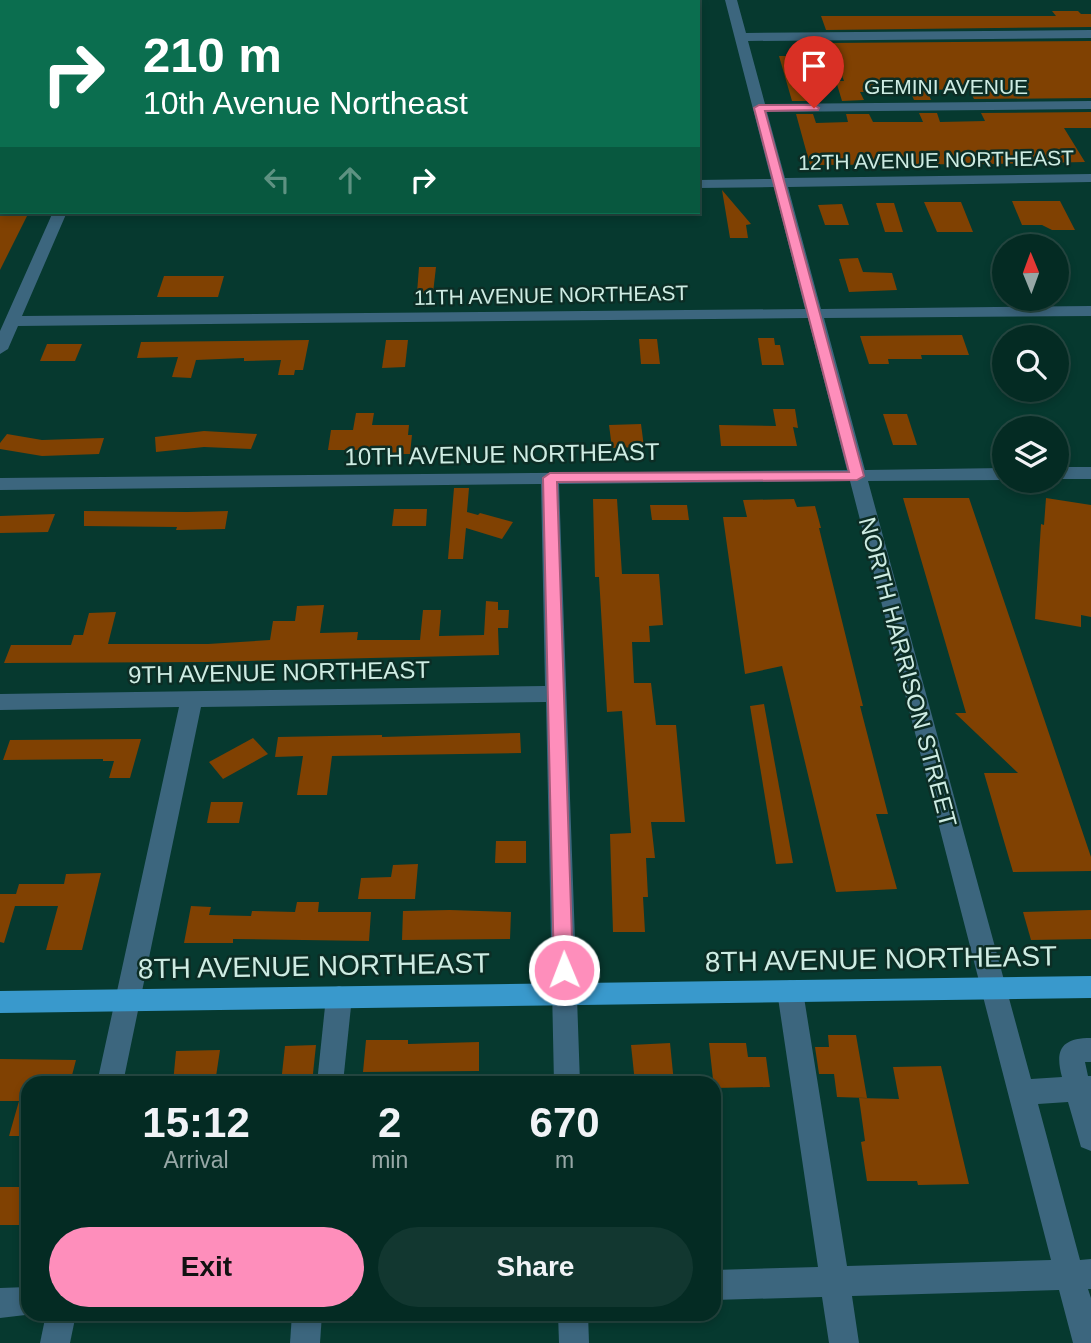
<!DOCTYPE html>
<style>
body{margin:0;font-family:Arial,sans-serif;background:#123730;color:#f1f3f6;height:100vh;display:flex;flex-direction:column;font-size:26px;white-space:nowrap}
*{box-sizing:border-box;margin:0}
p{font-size:23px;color:#97a7a6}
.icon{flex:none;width:38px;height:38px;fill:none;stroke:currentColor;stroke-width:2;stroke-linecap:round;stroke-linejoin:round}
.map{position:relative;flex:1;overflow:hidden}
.drawer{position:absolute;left:21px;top:1076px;width:700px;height:245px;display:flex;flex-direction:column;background:#042b23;border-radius:21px;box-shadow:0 4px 10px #0003,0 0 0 2px #254741}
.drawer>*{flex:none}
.hud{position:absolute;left:0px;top:0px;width:700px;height:214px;box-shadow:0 4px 10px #0003,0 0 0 2px #254741;background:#0b6e4f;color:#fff;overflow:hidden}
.needle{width:46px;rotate:359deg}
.tools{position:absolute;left:992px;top:234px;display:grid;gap:14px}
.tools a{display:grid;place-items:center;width:77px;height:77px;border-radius:50%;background:#042b23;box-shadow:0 4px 10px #0003,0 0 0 2px #254741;font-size:35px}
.pin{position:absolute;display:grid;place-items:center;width:60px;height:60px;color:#fff;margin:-72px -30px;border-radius:50% 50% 50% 0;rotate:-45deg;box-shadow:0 0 7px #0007}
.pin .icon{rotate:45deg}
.me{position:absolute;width:77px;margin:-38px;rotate:359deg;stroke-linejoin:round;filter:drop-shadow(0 0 5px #0008)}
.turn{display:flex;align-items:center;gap:24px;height:147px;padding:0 28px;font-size:32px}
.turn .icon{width:91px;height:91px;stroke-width:2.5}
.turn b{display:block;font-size:49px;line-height:60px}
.lanes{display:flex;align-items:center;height:66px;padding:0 28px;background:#0003;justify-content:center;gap:35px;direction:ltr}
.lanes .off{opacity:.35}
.eta{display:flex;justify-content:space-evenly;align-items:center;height:119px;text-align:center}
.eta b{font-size:42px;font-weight:600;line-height:49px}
.primary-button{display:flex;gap:14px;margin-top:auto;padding:14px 28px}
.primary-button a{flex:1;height:80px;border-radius:42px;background:#fe8ebb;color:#111;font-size:28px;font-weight:600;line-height:80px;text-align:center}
.primary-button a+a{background:#123730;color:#f1f3f6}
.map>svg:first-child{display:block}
.building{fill:#804102}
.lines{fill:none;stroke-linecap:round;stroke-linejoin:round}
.minor{fill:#3c667e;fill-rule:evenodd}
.major{fill:#3999cc;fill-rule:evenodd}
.route{fill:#fe8ebb;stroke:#a55c7a;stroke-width:2}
.labels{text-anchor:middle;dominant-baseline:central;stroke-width:5;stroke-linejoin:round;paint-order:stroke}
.far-street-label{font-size:21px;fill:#ceece3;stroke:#0c2d25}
.street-label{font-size:24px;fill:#ceece3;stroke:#0c2d25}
.near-street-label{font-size:28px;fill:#ceece3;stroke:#0c2d25}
</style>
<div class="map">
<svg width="1091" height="1343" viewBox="0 0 1091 1343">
<rect width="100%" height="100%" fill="#06392f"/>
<g class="building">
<polygon points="1052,11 1078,11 1081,14 1091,14 1091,27 826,30 821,16 1056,16"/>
<polygon points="1091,41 1091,98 974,99 969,89 927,90 931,100 914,100 910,91 860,92 864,100 842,101 836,81 844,81 830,43"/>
<polygon points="779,56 798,56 809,101 792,101"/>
<polygon points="1091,112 1091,128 1064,128 1085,162 988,164 810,165 796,114 813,114 816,123 848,122 846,114 869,114 873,122 923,122 919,113 937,113 940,122 985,121 981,113"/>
<polygon points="722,190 751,224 746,225 748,238 730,238"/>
<polygon points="1012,201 1060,201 1075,230 1052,230 1042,225 1022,225"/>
<polygon points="924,202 961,202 973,232 937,232"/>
<polygon points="876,203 894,203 903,232 885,232"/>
<polygon points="842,204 849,225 825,225 818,205"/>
<polygon points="0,212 29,212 0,270"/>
<polygon points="858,258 863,272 892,273 897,290 849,292 839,259"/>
<polygon points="419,267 436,267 433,293 417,293"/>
<polygon points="164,276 224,276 218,297 157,297"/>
<polygon points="962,335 969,355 921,355 922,359 888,359 889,364 869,364 860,336"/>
<polygon points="758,338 774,338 775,345 780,345 784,365 762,365"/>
<polygon points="639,339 657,339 660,364 641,364"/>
<polygon points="309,340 303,370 295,370 294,375 278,375 281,360 244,361 244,358 196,360 191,378 172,377 178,357 137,358 141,342"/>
<polygon points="386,340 408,340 405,367 382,368"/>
<polygon points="47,344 82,344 75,361 40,361"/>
<polygon points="773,409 795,409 798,428 793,427 797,446 721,446 719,425 776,426"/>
<polygon points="356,413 374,413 372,425 409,425 408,435 412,435 410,454 391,454 392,450 328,450 331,430 353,430"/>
<polygon points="883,414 907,414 917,445 893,445"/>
<polygon points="641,424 644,447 612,448 609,425"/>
<polygon points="204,431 257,434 251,449 204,447 156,452 155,437"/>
<polygon points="7,434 42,440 104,438 99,454 42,456 0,449 0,443"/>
<polygon points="454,488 469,488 467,512 478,515 480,513 513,522 502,539 466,528 463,559 448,559"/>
<polygon points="903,498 969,498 1091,857 1091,871 1013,872 984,773 1018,773 955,713 966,713"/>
<polygon points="1046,498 1091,505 1091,617 1081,615 1081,627 1035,619 1041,524 1044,525"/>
<polygon points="593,499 617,499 622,574 659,574 663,625 649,626 650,642 632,642 634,683 651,683 656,725 676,725 685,822 651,822 655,858 646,858 648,897 643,897 645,932 613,932 610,834 631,833 622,711 607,712 599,577 595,577"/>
<polygon points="794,499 797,507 815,506 821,528 819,528 863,706 860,706 888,814 876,814 897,889 836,892 782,666 745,674 723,517 747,517 743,500"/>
<polygon points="650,505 687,505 689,520 652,520"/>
<polygon points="394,509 427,509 426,526 392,526"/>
<polygon points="84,511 187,512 228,511 225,529 176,530 177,527 84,526"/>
<polygon points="55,514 48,532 0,533 0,516"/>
<polygon points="486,601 498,602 498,610 509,610 508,628 498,628 499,655 205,662 4,663 11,645 71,645 74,635 83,635 89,613 116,612 108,644 208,644 270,640 273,621 295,621 297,606 324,605 320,633 358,632 357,640 420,640 423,610 441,610 439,636 484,635"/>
<polygon points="764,704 793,863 776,864 750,706"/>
<polygon points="520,733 521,753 332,756 327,795 297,795 303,756 275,757 278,737 382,735 382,737"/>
<polygon points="253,738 268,754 223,779 209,762"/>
<polygon points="141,739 130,778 109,778 114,761 103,761 103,759 3,760 10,740"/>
<polygon points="211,802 243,802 239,823 207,823"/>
<polygon points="496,841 526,841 526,863 495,863"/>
<polygon points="418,864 415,899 358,899 361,878 391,877 393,865"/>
<polygon points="101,873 82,950 46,950 58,906 15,906 4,943 0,942 0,894 16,894 19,884 64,884 66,874"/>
<polygon points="297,902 319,902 318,912 371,912 369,941 233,939 233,943 184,943 191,906 211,907 209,915 251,916 252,911 295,912"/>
<polygon points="450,910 511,912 510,939 402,940 403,911"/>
<polygon points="1091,910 1091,939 1031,940 1023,912"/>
<polygon points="828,1035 856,1035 867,1098 837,1097 834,1074 819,1074 815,1047 829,1047"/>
<polygon points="366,1040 408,1040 408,1044 479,1042 479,1071 363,1072"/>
<polygon points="670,1043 674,1083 635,1083 631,1045"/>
<polygon points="709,1043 746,1043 748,1057 766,1057 770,1087 714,1088"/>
<polygon points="316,1045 312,1083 281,1083 285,1046"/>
<polygon points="220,1050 215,1083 173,1083 176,1051"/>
<polygon points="0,1059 76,1060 70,1083 28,1083 28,1136 9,1136 19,1101 0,1101"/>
<polygon points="941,1066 969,1184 918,1185 917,1181 867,1181 861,1142 865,1141 859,1098 899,1099 893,1067"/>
<rect x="0" y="1187" width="28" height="38"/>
</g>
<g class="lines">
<g class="minor">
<rect x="147" y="0" width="12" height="2"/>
<path d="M725,0h12l9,33 345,-3v8l-343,3 17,63 326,-3v8l-324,3 18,66 306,-4v8l-303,5 33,122 270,-3v10l-267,2 41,152 139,-2v12l-136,1 163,598 31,-2c-7,-26 -2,-39 29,-39v24h-6l3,14h3v75l-10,-4 -13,-45 -30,2 42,156 11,-1v30h-3l3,9v45h-18l-14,-53 -207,6 7,47h-30l-7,-46 -108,3v-30l104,-3 -41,-276 4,-8 9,-3 9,3 4,8 44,275 204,-6 -201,-779 -291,3 21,599h-26l-8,-381 -345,5 -78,376h-26l82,-376 -179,3v-16l545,-8 -4,-202 -541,6v-12l847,-8 -39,-152 -790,8 -10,23 -8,5v-23l53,-119h14l-45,104 783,-7 -31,-122 -76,1v-8l73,-1z"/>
<polygon points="0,10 2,10 0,19"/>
<rect x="0" y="186" width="2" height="8"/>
<rect x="1057" y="467" width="34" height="12"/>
<polygon points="339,986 348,989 352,997 343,1083 317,1083 326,997 330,989"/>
<polygon points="28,1287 28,1314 34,1314 0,1318 0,1288"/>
<polygon points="46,1314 76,1314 70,1343 40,1343"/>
<polygon points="292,1314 322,1314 320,1343 290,1343"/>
<polygon points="558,1314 588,1314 589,1343 559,1343"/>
</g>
<polygon class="major" points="1091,976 1091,998 0,1013 0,991"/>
</g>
<polygon class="route" points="814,105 819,108 818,110 765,111 864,476 857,480 557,482 573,970 571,976 564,978 557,976 554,970 543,478 550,473 849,472 754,108 759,105"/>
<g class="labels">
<g class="far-street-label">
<text x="946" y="86">GEMINI AVENUE</text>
<text transform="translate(936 160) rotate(-1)">12TH AVENUE NORTHEAST</text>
<text transform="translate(551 295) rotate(-1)">11TH AVENUE NORTHEAST</text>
</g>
<g class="street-label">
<text transform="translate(502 454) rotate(-1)">10TH AVENUE NORTHEAST</text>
<text transform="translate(279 672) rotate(-1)">9TH AVENUE NORTHEAST</text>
<text transform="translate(908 672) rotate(75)">NORTH HARRISON STREET</text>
</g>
<g class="near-street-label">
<text transform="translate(881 959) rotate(-1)">8TH AVENUE NORTHEAST</text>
<text transform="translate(314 966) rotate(-1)">8TH AVENUE NORTHEAST</text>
</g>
</g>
</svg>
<div class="tools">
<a><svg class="needle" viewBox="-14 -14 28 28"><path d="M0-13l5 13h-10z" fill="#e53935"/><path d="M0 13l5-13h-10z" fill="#97a7a6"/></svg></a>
<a><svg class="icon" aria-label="search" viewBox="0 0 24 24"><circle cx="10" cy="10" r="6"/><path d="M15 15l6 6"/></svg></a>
<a><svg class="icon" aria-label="layers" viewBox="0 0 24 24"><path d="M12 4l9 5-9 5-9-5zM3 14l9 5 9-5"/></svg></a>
</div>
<div class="pin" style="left:814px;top:108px;background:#d93025"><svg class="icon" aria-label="arrive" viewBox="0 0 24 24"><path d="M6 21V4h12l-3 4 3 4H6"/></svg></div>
<svg class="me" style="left:564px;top:970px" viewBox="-20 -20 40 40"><circle r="17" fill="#fe8ebb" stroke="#fff" stroke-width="3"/><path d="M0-11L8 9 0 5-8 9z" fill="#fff"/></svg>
<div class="hud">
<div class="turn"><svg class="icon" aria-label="right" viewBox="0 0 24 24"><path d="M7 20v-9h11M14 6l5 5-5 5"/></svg><div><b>210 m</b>10th Avenue Northeast</div></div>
<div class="lanes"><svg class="icon off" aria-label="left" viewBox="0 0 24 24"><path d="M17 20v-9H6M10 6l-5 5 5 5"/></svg><svg class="icon off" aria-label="ahead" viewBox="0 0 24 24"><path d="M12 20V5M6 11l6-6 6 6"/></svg><svg class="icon" aria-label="right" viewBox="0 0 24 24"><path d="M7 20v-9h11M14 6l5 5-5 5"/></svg></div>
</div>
<section class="drawer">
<div class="eta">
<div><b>15:12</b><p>Arrival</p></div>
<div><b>2</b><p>min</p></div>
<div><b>670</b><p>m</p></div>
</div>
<div class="primary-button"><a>Exit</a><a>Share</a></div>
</section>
</div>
